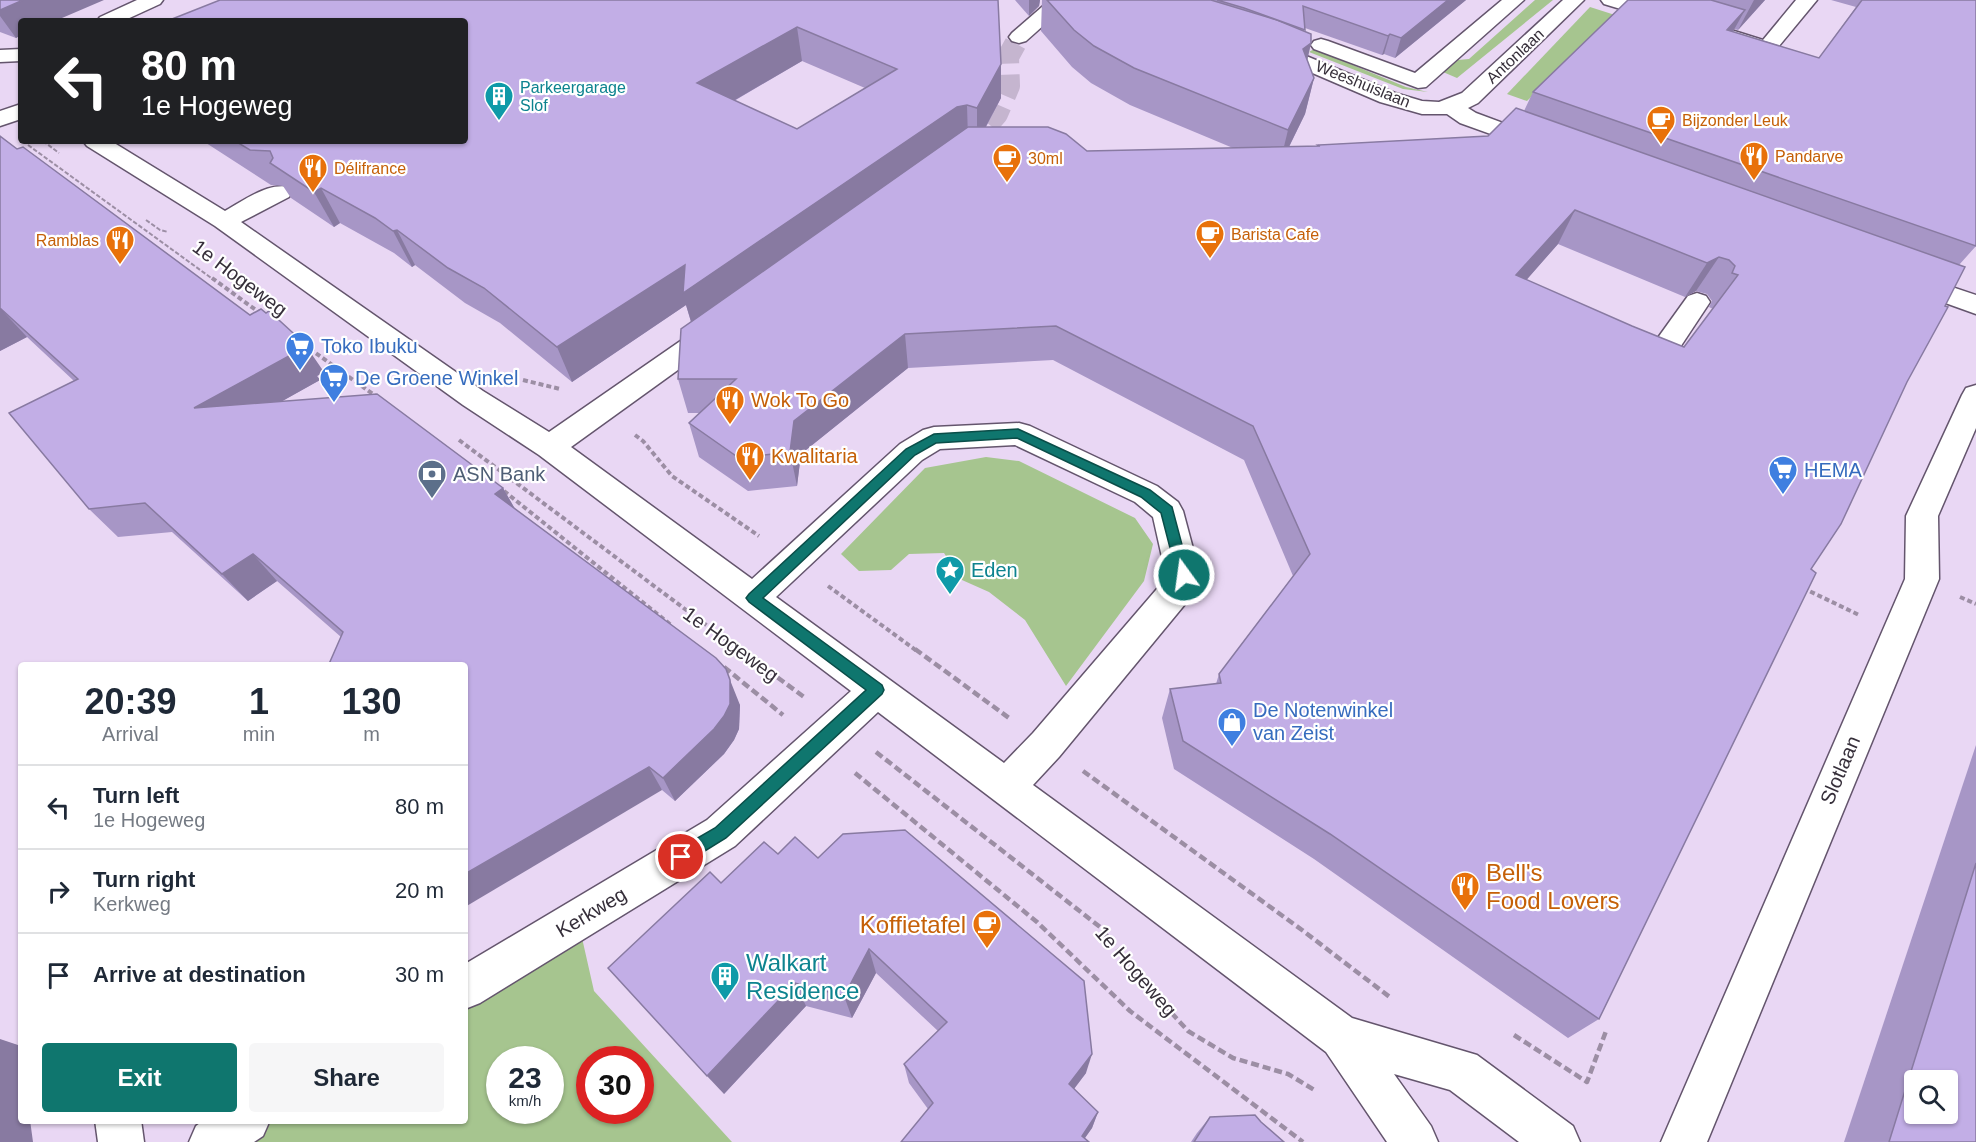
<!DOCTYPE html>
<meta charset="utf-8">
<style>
body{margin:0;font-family:Arial,sans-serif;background:#f6f6f7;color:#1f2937;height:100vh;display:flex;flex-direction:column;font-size:22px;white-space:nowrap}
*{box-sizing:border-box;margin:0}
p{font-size:20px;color:#747a83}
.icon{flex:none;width:33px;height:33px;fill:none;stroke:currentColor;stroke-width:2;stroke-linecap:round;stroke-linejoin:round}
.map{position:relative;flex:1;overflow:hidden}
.panel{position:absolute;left:18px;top:662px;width:450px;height:462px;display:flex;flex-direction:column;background:#fff;border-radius:6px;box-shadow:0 2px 4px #0004}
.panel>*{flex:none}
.top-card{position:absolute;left:18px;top:18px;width:450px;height:126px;border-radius:6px;box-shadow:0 2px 4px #0004;background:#202124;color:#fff;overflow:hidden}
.controls{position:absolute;left:1904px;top:1070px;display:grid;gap:12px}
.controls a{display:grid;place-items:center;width:54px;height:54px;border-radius:6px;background:#fff;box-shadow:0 2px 4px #0004;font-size:30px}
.speed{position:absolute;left:486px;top:1046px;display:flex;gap:12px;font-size:30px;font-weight:700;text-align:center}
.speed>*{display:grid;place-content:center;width:78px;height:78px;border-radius:50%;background:#fff;box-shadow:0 2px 4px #0004;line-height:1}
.speed small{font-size:15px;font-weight:400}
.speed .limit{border:9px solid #d22;background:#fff;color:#111}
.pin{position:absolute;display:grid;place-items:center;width:51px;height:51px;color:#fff;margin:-26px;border:3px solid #fff;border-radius:50%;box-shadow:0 2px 6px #0007}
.me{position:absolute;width:66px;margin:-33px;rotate:346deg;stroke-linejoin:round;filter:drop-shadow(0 0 4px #0008)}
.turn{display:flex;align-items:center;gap:21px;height:126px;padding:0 24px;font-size:27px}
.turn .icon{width:78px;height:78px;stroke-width:2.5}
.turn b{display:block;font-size:42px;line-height:51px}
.eta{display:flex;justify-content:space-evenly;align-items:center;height:102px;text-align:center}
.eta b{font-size:36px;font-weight:600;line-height:42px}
.cta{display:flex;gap:12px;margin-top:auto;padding:12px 24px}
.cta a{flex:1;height:69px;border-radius:6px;background:#0f766e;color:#fff;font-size:24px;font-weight:600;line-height:69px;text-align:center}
.cta a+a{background:#f6f6f7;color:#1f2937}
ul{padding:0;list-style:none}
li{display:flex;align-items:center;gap:18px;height:84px;padding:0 24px;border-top:2px solid #e0e1e3}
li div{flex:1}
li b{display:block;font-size:22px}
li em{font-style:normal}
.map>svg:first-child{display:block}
.green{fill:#a6c58f;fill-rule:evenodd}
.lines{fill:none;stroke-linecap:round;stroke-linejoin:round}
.minor-tunnel{stroke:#c5b5cf;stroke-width:22;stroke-dasharray:22 11;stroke-linecap:butt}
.minor-casing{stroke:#64556d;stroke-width:3}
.path-far2{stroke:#9c8ea4;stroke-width:2;stroke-dasharray:4.5 2;stroke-linecap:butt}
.path-far1{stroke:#9c8ea4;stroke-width:4;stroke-dasharray:5 3;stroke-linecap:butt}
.path{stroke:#9c8ea4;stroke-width:4.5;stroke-dasharray:8 4;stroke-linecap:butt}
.minor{fill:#fff;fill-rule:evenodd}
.wall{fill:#a796c6;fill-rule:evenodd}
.shaded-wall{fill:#887aa1}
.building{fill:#c2aee6;stroke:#887aa1;stroke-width:1.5;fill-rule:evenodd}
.route{fill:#0f766e;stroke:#0a4d48;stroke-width:1.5}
.labels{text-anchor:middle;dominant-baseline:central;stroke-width:4.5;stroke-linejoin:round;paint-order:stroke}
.far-street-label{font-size:16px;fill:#362f3a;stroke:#fff}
.far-culture-label{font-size:16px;fill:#0d838f;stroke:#fff;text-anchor:start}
.far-food-label{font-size:16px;fill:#c56008;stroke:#fff;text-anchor:start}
.street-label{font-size:20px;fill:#362f3a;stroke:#fff}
.shop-label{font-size:20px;fill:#366cbe;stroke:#fff;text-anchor:start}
.food-label{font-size:20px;fill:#c56008;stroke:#fff;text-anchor:start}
.service-label{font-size:20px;fill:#4e5e75;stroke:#fff;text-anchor:start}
.culture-label{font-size:20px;fill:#0d838f;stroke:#fff;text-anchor:start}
.near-food-label{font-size:24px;fill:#c56008;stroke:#fff;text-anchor:start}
.near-culture-label{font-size:24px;fill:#0d838f;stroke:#fff;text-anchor:start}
</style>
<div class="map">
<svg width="1976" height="1142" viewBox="0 0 1976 1142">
<rect width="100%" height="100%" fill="#e9d7f4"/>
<g class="green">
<polygon points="1535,0 1553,0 1457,78 1443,72 1458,60 1469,59"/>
<polygon points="1590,7 1615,15 1527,101 1507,94"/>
<polygon points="1314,49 1406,87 1428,92 1403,89 1309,52"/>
<polygon points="986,457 1019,461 1135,518 1153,544 1144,581 1066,686 1025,620 989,592 962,580 944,553 909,554 891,570 859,571 841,554 925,468"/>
<path d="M582,938l12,53 138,151h-491l34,-21 190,-1v-119zM500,1059h50v51h-50zM590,1059h50v51h-50z"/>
</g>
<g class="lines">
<polyline class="minor-tunnel" points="967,149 997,114 1009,86 1008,57 1019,37"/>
<g class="minor-casing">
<g id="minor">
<polygon points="137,0 163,0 160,4 123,21 97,21 100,17"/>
<polygon points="1050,0 1072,0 1026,41 1019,43 1012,41 1009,37 1012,33"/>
<polygon points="1502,0 1524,0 1426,87 1418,88 1314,49 1311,45 1314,41 1321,39 1328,41 1415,73"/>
<polygon points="1563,0 1584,0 1478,103 1468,108 1476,113 1546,139 1550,144 1546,149 1538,151 1460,123 1447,114 1422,114 1380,102 1261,51 1258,47 1261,43 1268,41 1275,43 1395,93 1422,101 1439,102 1462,93"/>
<polygon points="1601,0 1632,0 1674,13 1677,17 1674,21 1667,23 1604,4"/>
<path d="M1796,0h21l-43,52c-15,4 -35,-7 -50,-12l-3,-4 3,-4 7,-2 32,10z"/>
<polygon points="21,49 21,61 0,62 0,50"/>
<polygon points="21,104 21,119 0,126 0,111"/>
<path d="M83,141h28l114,70c18,-10 43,-29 64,-24l3,5 -3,5 -48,25 242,169 66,41 156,-108 10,-3 10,3 4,6 -4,6 -154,111 181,132 148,-135 23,-14 11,-3 85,-4 11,3 127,60 21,16 5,9 17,64 -14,28 -127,154 -26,28 319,233 125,37 96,71 7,16h-61l-69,-52 -56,-16 37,52 7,16h-51l-61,-90 -448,-340 -143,134 -255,157 -15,6v-45l242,-144 144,-129 -312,-236 -76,-50 -248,-179 -128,-80zM1015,445l120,57 18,15 13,58 -4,8 -129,150 -29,30 -228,-166 146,-137 18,-11z"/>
<polygon points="1907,272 1976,295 1976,314 1898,286 1894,280 1898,274"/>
<polygon points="1697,293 1706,296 1710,302 1667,367 1657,370 1647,367 1643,360 1647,353 1688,296"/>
<polygon points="1976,385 1976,428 1938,516 1939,579 1707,1142 1661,1142 1905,579 1906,516 1962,395 1966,388"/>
<polygon points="95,1120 141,1120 144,1142 98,1142"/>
<polygon points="204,1120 270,1120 263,1136 254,1142 189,1142 196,1126"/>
</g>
</g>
<g class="path-far2">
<polyline points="43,141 59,153"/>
<polyline points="28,145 214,280"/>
<polyline points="146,220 160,230 168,232"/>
</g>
<g class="path-far1">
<polyline points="212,278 260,313"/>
<polyline points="303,344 377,397"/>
<polyline points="523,380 560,389"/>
<polyline points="635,435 643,441 672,476 759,536"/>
<polyline points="459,440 741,651"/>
<polyline points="504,491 671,625"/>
<polyline points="828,586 917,651"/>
<polyline points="1803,588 1859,615"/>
<polyline points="1960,597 1976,604"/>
</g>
<g class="path">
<polyline points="739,649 804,697"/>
<polyline points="915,649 1009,718"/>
<polyline points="724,667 783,715"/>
<polyline points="876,752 1100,927 1137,975 1188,1031 1233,1058 1288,1074 1316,1091"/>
<polyline points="1083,771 1302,930 1391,998"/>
<polyline points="855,773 1037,922 1130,1011 1303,1142"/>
<polyline points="1514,1035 1587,1082 1606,1031"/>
</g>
<use href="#minor" class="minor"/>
</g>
<g class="wall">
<polygon points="0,0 21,21 21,35 16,38 0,32"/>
<path d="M998,0l3,98 -15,29 101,24 146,-3 -103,-43 -39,-22 -19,-16 -31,-36 1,-31h424l-71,58 -11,-4 -2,1 -77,-27 -1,4 7,11 -4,17 7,18 -9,36 -16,33 29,-1v-1l170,-9 36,-25 9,-19 95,-92h137l-27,30 -4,-1 -1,2 86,27 37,-51 -25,-7h145v246l-17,19 -52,117 -96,187 -212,450 -31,19 -254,-179 -140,-90 -12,-51 8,-29 46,-5 3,-10 74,-98 -49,-116 -191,-100 -145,8 -107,86 -4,32 -49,5 -49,-34 -10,-34 11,-10h-12l-10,-34 13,-57 -5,-17 -114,77 -72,-59 -35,-20 -50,-38 -3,2 -18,-14 -54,-30 -6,4 -43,-29 -8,-12 -12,-1 -68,-44h262v-120zM802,61l63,27 -68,41 -63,-28zM1558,244l127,53 11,-6 11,3 5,7 -3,6 4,2 -29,38 -52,-21 -106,-46z"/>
<polygon points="1015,0 1040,0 1039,6 1029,16"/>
<polygon points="0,136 324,372 317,376 320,380 282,401 503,488 515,509 740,705 739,729 734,740 724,754 675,801 662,790 465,664 341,637 277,581 248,601 172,532 118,537 89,509 74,381 27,337 0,351"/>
<polygon points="1976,745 1976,1142 1844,1142"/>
<polygon points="778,854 818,858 1086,1073 1074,1089 1098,1112 1092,1128 1085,1138 928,1109 909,1083 904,1064 938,1031 876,973 852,1018 806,1006 724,1094 721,883"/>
<polygon points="1210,1117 1261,1122 1284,1142 1191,1142 1197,1133"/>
</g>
<g class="shaded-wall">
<polygon points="23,0 104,0 55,21 21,21 21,35 16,38 0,16 0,10"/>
<polygon points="1029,0 1040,0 1039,6 1029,16"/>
<polygon points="1448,0 1466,0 1395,58 1401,38"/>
<polygon points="1754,0 1765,0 1738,30"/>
<polygon points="1745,10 1726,44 1727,30"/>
<polygon points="797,27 802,61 704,118 697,83"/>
<polygon points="1390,34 1384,54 1382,55 1388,36"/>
<polygon points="1311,43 1303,79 1303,49"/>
<polygon points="1001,64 1001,98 977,143 977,108"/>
<polygon points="1314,78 1305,114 1279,167 1288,130"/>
<polygon points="967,105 968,140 693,328 686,305 572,382 557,347 685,265 957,107"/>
<polygon points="321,188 340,223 334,227 314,192"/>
<polygon points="1575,210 1558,244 1500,310 1516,275"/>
<polygon points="397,230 415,265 412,267 393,231"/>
<polygon points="1719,257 1696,291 1685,297 1707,263"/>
<polygon points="0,308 27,337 0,351"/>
<polygon points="905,334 908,368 801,454 797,486 790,452 794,421"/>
<polygon points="304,343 324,372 317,376 320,380 218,437 194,408"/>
<polygon points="503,488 519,516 495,494"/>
<polygon points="253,554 277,581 248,601 222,574"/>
<polygon points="730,680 740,705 739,729 734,740 724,754 675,801 663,778"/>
<polygon points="649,767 662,790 465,907 465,874"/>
<polygon points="869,949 876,973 852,1018 844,996"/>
<polygon points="795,983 806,1006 724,1094 707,1076"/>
<polygon points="0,1039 18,1045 21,1063 21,1120 30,1120 33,1142 0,1142"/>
<polygon points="1092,1054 1086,1073 1064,1102 1069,1084"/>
<polygon points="1098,1112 1092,1128 1082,1142 1082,1136"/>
</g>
<g class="building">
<polygon points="0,0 23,0 0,10"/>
<path d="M220,0h778l3,64 -24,44 -10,-3 -10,2 -274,186 2,-28 -128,82 -73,-59 -36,-20 -51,-38 -4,1 -18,-13 -54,-30 -7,4 -44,-29 3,-5 -3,-7 -20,-1 -15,-9h230v-120h-298zM797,27l100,42 -100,60 -100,-46z"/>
<polygon points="1047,0 1211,0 1277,20 1311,34 1311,43 1303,49 1314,78 1288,130 1134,68 1094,46 1074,30"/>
<polygon points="1217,0 1448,0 1401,38 1390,34 1388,36 1303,6 1305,30 1244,8"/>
<polygon points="1628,0 1711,0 1745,10 1727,30 1819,58 1862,0 1976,0 1976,246 1533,92"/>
<path d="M1516,108l449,159 -20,39 3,1 -41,75 -66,142 -30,45 5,4 -217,446 -269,-185 -147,-93 -13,-52 51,-6 -2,-9 91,-120 -57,-128 -197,-100 -151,8 -111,87 -4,31 -51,6 -50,-35 47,-44h-58l3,-50 287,-202h80l18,7 21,17 233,-5 -2,-1 170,-9zM1575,210l132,53 12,-6 10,3 6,6 -3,7 6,2 -54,72 -52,-21 -116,-51z"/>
<polygon points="0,136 17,149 23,147 250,315 261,309 266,313 269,311 304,343 296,347 300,350 194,408 377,394 503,488 495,494 716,658 726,669 730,680 730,704 724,716 714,729 663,778 649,767 465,874 465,664 329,664 343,632 253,554 222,574 145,503 89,509 9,413 78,379 0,308"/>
<polygon points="905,830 1084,981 1092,1054 1069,1084 1098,1112 1082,1136 1089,1142 901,1142 933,1103 904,1064 947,1022 869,949 844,996 795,983 707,1076 608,968 710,872 721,883 764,842 778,854 795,837 818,858 843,834"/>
<path d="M1976,863v279h-87zM1914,1080h33v33h-33z"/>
<polygon points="1255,1115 1261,1122 1284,1142 1194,1142 1210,1117"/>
</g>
<polygon class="route" points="1018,429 1150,490 1172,507 1190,575 1188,579 1184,580 1177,575 1161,513 1141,497 1017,438 936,443 915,455 763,598 882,685 884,690 882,694 726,838 687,862 681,865 675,862 673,857 675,851 715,828 866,690 749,602 746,598 749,594 906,449 934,434"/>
<defs>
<g id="building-pin" transform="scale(1.5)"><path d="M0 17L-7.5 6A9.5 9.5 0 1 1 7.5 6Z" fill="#0f9aa8" stroke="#fff"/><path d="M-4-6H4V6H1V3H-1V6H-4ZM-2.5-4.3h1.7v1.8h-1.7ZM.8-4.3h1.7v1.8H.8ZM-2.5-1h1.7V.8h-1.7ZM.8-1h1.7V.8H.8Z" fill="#fff"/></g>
<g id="cafe-pin" transform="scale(1.5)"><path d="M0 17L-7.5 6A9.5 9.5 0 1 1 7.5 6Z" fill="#e8710a" stroke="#fff"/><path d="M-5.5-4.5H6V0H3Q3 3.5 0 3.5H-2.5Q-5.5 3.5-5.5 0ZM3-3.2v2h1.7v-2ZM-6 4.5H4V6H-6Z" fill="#fff"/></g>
<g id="restaurant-pin" transform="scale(1.5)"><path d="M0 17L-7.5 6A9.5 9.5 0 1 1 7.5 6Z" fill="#e8710a" stroke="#fff"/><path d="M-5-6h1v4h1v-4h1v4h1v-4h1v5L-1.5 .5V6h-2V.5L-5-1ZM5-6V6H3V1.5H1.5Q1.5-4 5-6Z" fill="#fff"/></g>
<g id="supermarket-pin" transform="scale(1.5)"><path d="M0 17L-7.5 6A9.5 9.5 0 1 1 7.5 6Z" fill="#3f7fe0" stroke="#fff"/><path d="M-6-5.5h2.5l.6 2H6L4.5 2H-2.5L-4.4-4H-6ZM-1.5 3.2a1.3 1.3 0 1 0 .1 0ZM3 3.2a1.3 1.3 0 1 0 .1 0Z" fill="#fff"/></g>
<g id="bank-pin" transform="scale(1.5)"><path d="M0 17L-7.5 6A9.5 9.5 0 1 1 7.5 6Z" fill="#5c6f8a" stroke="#fff"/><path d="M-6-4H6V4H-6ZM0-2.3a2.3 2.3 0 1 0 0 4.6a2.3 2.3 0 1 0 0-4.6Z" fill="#fff"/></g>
<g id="sight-pin" transform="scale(1.5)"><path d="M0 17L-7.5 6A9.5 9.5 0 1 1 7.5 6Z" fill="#0f9aa8" stroke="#fff"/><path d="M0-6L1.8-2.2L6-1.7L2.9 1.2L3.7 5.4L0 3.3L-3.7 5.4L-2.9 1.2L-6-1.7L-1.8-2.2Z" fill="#fff"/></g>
<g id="shop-pin" transform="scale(1.5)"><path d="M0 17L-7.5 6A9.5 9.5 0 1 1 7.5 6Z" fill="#3f7fe0" stroke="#fff"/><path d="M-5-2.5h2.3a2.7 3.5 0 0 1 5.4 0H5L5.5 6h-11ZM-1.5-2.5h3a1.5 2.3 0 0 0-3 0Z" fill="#fff"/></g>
</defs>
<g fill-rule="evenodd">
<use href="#building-pin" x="499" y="96"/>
<use href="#cafe-pin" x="1661" y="120"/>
<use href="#restaurant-pin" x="1754" y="156"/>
<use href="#cafe-pin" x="1007" y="158"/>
<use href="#restaurant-pin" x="313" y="168"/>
<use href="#cafe-pin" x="1210" y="234"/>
<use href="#restaurant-pin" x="120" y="240"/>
<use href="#supermarket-pin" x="300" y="346"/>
<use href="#supermarket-pin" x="334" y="378"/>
<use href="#restaurant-pin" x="730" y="400"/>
<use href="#restaurant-pin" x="750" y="456"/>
<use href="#supermarket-pin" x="1783" y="470"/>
<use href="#bank-pin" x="432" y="474"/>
<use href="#sight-pin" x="950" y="570"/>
<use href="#shop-pin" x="1232" y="722"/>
<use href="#restaurant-pin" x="1465" y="886"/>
<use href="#cafe-pin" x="987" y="924"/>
<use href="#building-pin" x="725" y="976"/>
</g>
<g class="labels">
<g class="far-street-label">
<text transform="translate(1515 56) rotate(-43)">Antonlaan</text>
<text transform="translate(1363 84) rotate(22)">Weeshuislaan</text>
</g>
<g class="far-culture-label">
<text x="520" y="87">Parkeergarage<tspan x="520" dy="18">Slof</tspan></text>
</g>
<g class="far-food-label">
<text x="1682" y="120">Bijzonder Leuk</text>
<text x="1775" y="156">Pandarve</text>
<text x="1028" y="158">30ml</text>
<text x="334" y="168">Délifrance</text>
<text x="1231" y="234">Barista Cafe</text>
<text x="99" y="240" text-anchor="end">Ramblas</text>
</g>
<g class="street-label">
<text transform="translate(240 278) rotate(37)">1e Hogeweg</text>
<text transform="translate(731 644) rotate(36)">1e Hogeweg</text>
<text transform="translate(1840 770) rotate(-67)">Slotlaan</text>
<text transform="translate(591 912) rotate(-31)">Kerkweg</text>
<text transform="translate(1136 971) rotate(49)">1e Hogeweg</text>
</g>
<g class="shop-label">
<text x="321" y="346">Toko Ibuku</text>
<text x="355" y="378">De Groene Winkel</text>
<text x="1804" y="470">HEMA</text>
<text x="1253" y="710">De Notenwinkel<tspan x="1253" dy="23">van Zeist</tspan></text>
</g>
<g class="food-label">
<text x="751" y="400">Wok To Go</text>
<text x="771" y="456">Kwalitaria</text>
</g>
<g class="service-label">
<text x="453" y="474">ASN Bank</text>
</g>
<g class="culture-label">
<text x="971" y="570">Eden</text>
</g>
<g class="near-food-label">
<text x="1486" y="872">Bell's<tspan x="1486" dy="28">Food Lovers</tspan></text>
<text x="966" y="924" text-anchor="end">Koffietafel</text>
</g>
<g class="near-culture-label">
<text x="746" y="962">Walkart<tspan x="746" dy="28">Residence</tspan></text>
</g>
</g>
</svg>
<div class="controls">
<a><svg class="icon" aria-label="search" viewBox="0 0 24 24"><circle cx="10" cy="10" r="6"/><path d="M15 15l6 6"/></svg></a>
</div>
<div class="speed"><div>23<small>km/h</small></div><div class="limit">30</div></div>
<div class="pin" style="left:681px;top:857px;background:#d93025"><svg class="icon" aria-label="arrive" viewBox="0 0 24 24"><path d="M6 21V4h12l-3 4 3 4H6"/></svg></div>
<svg class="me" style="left:1184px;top:575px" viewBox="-20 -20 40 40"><circle r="17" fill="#0f766e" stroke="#fff" stroke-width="3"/><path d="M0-11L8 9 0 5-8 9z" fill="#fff"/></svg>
<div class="top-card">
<div class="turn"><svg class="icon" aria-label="left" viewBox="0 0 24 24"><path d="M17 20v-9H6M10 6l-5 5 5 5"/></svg><div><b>80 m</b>1e Hogeweg</div></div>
</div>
<section class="panel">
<div class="eta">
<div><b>20:39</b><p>Arrival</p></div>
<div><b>1</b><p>min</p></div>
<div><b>130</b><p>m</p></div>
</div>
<ul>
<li><svg class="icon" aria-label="left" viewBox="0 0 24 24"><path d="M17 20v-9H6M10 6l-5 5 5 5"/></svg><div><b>Turn left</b><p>1e Hogeweg</p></div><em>80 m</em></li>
<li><svg class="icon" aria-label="right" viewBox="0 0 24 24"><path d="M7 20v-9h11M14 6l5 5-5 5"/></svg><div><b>Turn right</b><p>Kerkweg</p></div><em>20 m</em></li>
<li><svg class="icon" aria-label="arrive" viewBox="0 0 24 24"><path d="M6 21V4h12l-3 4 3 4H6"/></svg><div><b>Arrive at destination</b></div><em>30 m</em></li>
</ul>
<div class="cta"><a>Exit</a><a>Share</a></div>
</section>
</div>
